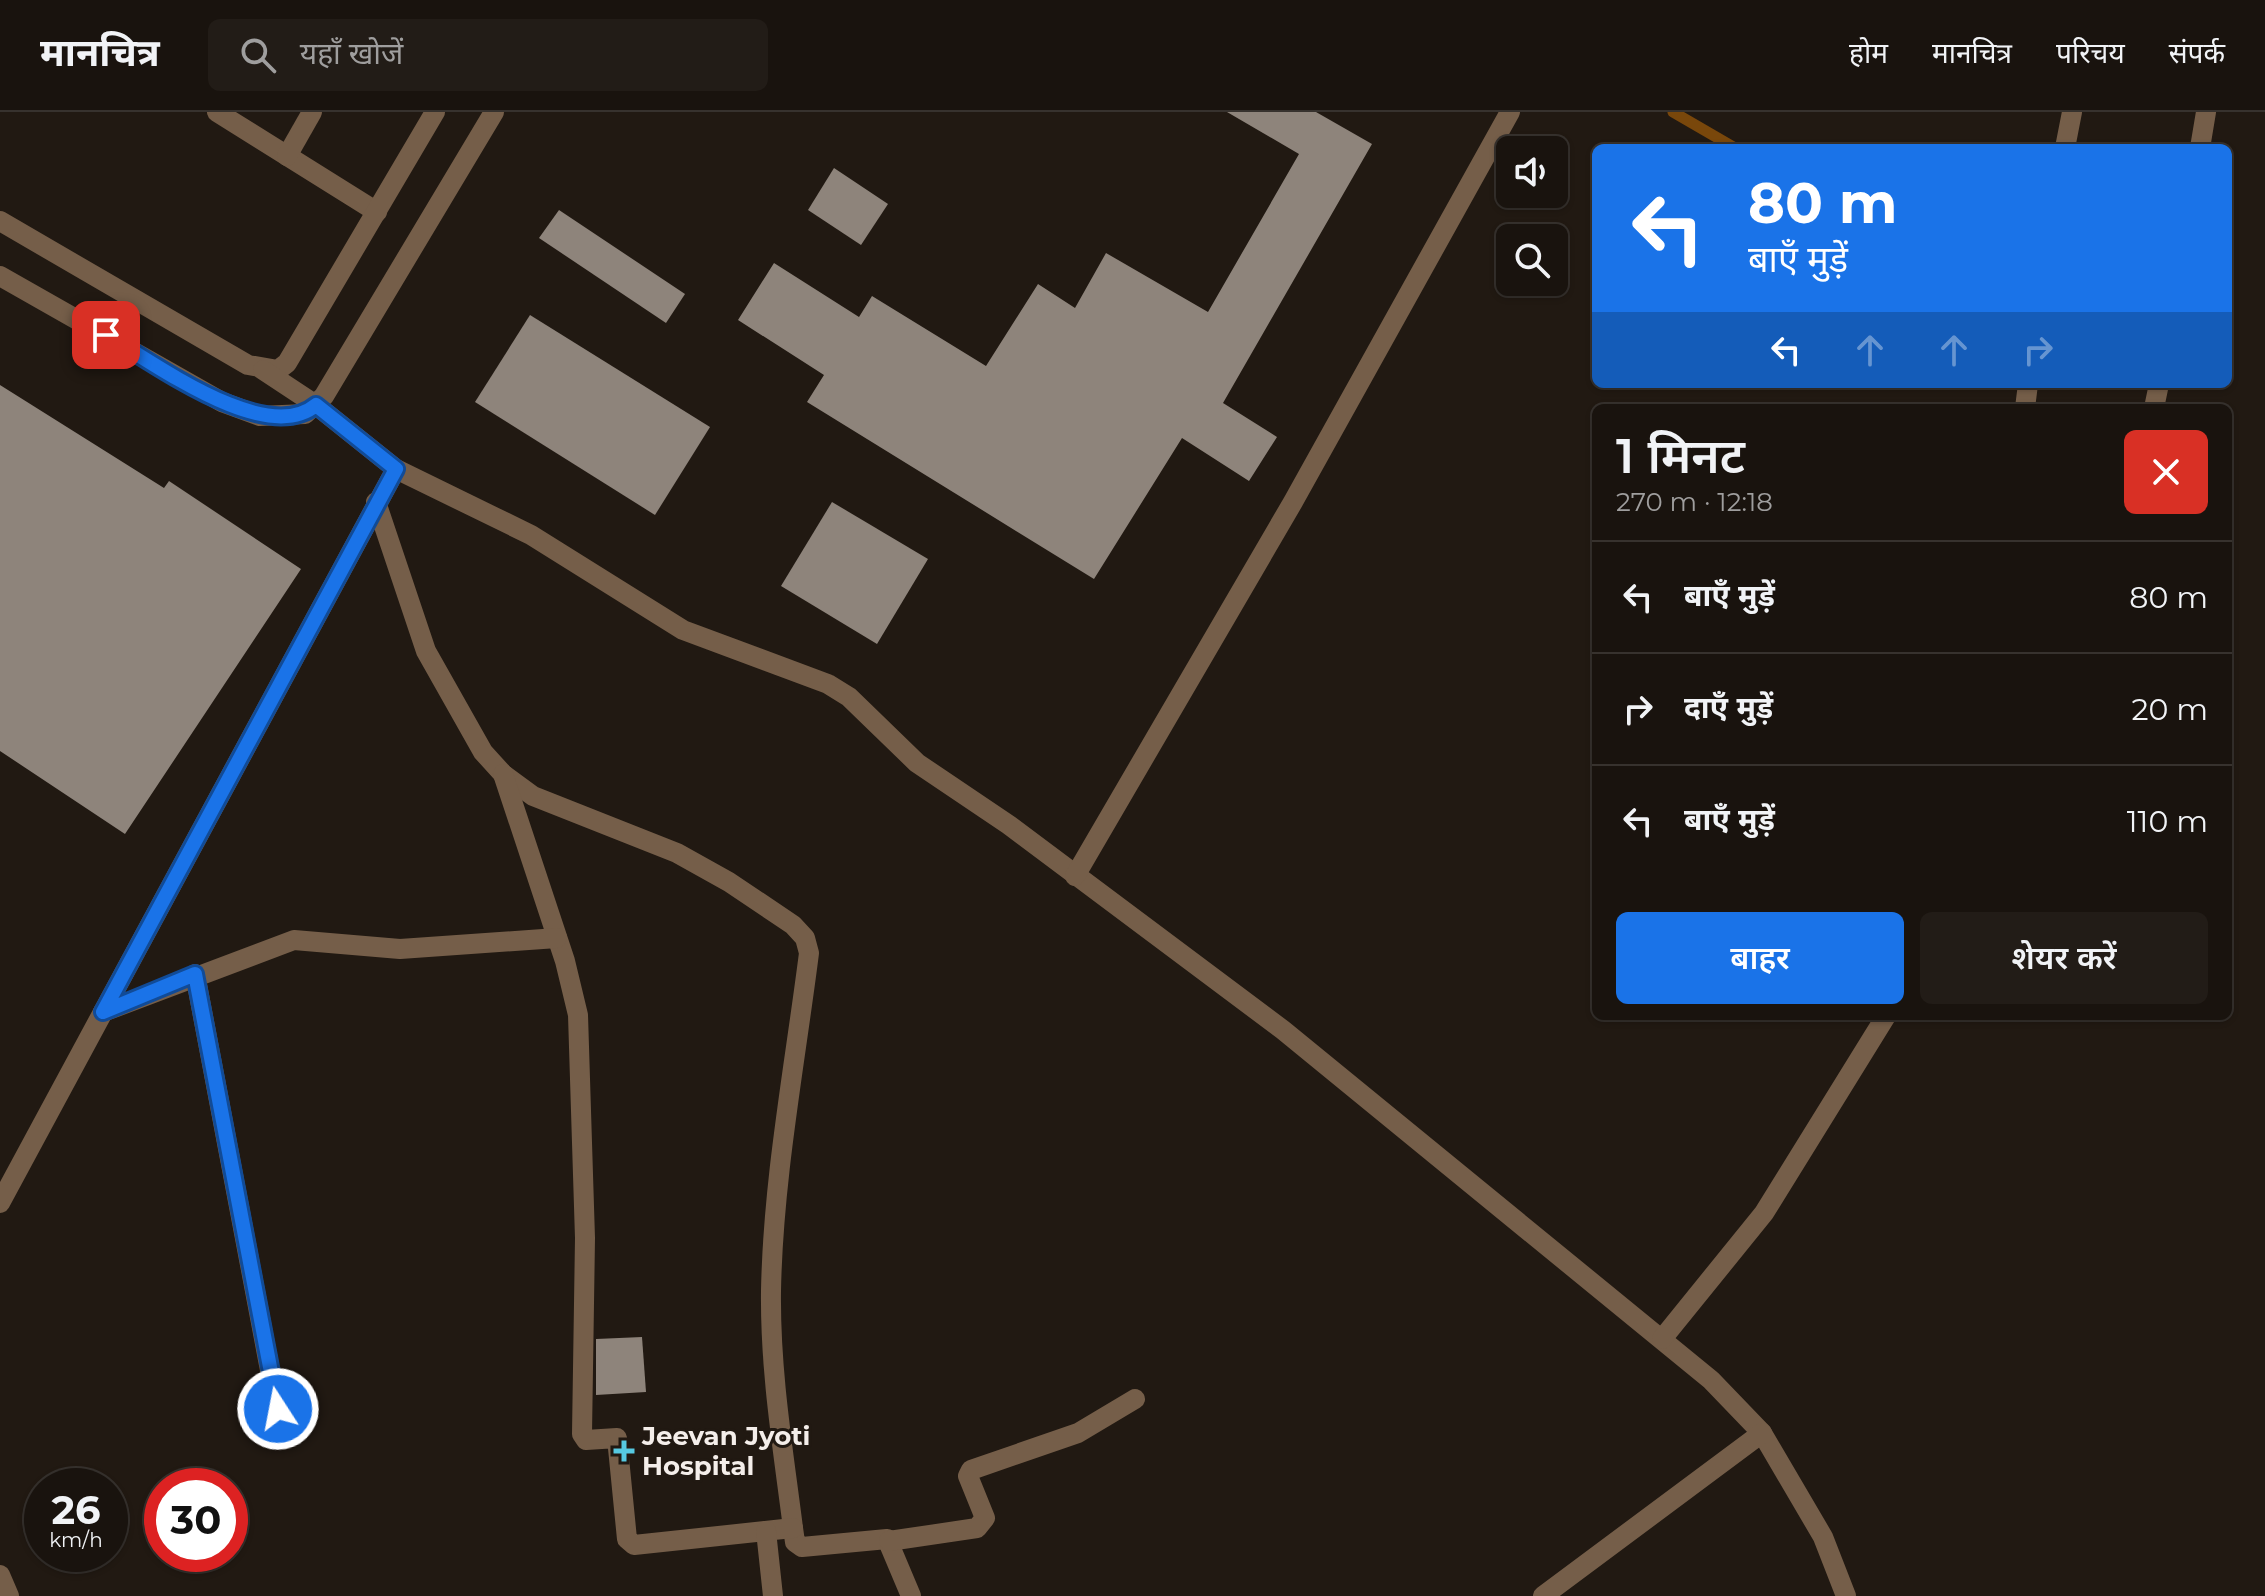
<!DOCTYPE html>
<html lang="hi">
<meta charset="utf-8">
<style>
body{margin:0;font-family:Montserrat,"Noto Sans Devanagari",sans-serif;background:#221c17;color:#f1f3f6;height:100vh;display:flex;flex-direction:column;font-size:30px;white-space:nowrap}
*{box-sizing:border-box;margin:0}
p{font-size:26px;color:#9f9e9e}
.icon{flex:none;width:44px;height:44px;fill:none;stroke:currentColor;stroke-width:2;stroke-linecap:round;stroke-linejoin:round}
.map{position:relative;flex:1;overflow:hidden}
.sheet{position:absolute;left:1592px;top:292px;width:640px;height:616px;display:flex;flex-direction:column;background:#19130e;border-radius:12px;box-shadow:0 2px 6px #0004,0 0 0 2px #37322e}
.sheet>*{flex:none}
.top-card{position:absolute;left:1592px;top:32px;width:640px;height:244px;border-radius:12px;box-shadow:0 2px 6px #0004,0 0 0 2px #37322e;background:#1a73e8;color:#fff;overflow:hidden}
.fabs{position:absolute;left:1496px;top:24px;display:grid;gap:16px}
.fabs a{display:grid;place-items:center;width:72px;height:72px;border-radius:12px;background:#19130e;box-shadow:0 2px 6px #0004,0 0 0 2px #37322e;font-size:40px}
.speed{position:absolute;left:24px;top:1356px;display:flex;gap:16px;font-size:40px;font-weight:700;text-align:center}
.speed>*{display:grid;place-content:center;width:104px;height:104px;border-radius:50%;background:#19130e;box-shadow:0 2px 6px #0004,0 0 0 2px #37322e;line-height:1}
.speed small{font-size:20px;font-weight:400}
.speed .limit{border:12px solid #d22;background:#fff;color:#111}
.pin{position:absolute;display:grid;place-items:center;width:68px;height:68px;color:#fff;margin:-34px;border-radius:16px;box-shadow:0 4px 12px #0006}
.me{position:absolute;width:88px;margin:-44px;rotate:349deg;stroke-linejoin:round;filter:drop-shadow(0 0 6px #0008)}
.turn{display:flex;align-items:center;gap:28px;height:168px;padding:0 24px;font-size:36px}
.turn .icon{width:104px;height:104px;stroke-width:2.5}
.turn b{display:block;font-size:56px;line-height:68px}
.lanes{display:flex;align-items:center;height:76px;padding:0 24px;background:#0003;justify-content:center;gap:40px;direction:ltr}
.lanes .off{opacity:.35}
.round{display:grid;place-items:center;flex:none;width:84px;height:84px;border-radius:12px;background:#221c17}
.headline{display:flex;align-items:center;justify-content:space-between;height:136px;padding:0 24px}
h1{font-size:48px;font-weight:600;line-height:60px}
.action{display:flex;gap:16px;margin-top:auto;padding:16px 24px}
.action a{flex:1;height:92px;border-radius:12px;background:#1a73e8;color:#fff;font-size:32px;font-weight:600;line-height:92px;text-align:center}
.action a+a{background:#221c17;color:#f1f3f6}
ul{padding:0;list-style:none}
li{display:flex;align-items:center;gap:24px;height:112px;padding:0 24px;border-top:2px solid #37322e}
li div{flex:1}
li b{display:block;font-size:30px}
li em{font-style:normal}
header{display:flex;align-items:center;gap:48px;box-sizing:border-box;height:112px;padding:0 40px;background:#19130e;border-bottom:2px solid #37322e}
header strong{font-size:38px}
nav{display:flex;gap:44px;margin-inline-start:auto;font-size:28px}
.search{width:560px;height:72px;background:#221c17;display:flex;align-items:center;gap:20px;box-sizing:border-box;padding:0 28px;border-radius:12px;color:#9f9e9e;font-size:30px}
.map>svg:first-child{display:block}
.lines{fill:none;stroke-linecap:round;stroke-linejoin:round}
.stream{stroke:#79470b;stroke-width:11}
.building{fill:#8e847b}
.minor{stroke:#755e49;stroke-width:20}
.route-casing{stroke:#114b97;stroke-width:20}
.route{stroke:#1a73e8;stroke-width:14}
.poi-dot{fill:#56c9e1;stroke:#211912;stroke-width:3}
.labels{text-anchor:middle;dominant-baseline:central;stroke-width:6;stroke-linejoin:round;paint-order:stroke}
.poi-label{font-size:26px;font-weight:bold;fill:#f4eeea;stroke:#211912;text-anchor:start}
</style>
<header>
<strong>मानचित्र</strong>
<div class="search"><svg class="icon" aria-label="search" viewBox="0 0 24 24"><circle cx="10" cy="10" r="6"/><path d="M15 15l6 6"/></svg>यहाँ खोजें</div>
<nav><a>होम</a><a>मानचित्र</a><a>परिचय</a><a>संपर्क</a></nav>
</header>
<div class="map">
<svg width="2265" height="1484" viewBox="0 0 2265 1484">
<rect width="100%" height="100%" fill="#211912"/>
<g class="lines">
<polyline class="stream" points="1673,0 1735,36"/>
</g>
<g class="building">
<polygon points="1227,0 1316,0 1372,32 1223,291 1277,325 1249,369 1182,326 1094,467 807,290 824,263 738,208 774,151 859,205 872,184 986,254 1038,172 1075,196 1106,141 1208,200 1299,42"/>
<polygon points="834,56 888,92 861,133 808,98"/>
<polygon points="559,98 685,182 666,211 539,126"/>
<polygon points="530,203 710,315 655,403 475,290"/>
<polygon points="0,273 164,376 169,369 301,457 125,722 0,639"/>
<polygon points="832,390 928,447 877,532 781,474"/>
<polygon points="642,1225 646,1280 596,1283 596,1227"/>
</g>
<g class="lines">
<g class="minor">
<polyline points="217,0 377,100"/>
<polyline points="2065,36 2072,0"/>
<polyline points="2200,36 2206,0"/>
<polyline points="287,44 312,0"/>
<polyline points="0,109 248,253 278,258 287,251 435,0"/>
<polyline points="0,164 222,290 260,304 305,302 324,284 494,0"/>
<polyline points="263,258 316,293 396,357 531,423 683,518 828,572 849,585 917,651 1009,713 1283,918 1711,1268 1762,1321 1823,1425 1846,1484"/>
<polyline points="2025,296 2028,272"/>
<polyline points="2154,296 2159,272"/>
<path d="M376,390l50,149 57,101 20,22 30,22 144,57 52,29 64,43 12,13 4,15c-14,111 -36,226 -38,338 -1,80 12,158 22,237l2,14 7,5 85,-8 24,57"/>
<polyline points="503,662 565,849 578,903 585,1126 582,1322 586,1328 617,1326 627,1427 634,1433 793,1416"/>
<polyline points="1075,764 1293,390 1510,0"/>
<polyline points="195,862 283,1327"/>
<polyline points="103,900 294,828 400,837 557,826"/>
<polyline points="0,1091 396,357"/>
<polyline points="1662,1227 1764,1101 1886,904"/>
<polyline points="766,1419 773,1484"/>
<polyline points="889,1429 977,1416 985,1406 968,1364 971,1358 1078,1321 1135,1287"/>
<polyline points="0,1463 9,1484"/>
<polyline points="1543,1484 1762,1321"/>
</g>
</g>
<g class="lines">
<g class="route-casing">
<path id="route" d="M106,223c47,27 160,112 210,70l80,64 -293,543 92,-38 83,435"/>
</g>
<use href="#route" class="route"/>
</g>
<path class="poi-dot" d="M620 1327h8v8h8v8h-8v8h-8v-8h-8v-8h8z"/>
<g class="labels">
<g class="poi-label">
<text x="642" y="1324">Jeevan Jyoti<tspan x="642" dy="30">Hospital</tspan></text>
</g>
</g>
</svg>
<div class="fabs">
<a><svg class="icon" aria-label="sound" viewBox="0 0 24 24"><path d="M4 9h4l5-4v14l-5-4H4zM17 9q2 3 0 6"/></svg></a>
<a><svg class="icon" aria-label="search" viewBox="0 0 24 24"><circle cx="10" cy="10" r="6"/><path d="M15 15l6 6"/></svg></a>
</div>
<div class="speed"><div>26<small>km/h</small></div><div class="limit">30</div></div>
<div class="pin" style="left:106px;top:223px;background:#d93025"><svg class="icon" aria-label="arrive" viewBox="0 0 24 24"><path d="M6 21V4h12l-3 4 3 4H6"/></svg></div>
<svg class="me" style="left:278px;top:1297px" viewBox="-20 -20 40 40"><circle r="17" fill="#1a73e8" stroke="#fff" stroke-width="3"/><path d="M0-11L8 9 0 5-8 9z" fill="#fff"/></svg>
<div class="top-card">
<div class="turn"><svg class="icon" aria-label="left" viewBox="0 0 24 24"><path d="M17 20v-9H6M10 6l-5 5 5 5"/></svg><div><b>80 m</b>बाएँ मुड़ें</div></div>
<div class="lanes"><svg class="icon" aria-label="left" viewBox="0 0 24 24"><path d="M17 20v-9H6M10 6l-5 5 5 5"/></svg><svg class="icon off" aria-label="ahead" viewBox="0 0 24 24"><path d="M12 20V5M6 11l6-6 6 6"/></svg><svg class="icon off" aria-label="ahead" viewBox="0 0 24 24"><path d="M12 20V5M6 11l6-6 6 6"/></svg><svg class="icon off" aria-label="right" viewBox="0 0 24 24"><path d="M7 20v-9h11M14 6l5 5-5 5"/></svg></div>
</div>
<section class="sheet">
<div class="headline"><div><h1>1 मिनट</h1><p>270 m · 12:18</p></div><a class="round" style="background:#d93025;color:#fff"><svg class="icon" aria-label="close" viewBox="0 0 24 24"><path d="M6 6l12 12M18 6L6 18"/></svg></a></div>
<ul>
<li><svg class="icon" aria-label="left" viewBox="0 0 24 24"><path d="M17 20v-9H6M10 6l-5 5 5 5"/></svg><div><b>बाएँ मुड़ें</b></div><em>80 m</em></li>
<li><svg class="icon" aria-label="right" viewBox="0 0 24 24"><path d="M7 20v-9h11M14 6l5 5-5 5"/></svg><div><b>दाएँ मुड़ें</b></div><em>20 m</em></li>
<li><svg class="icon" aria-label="left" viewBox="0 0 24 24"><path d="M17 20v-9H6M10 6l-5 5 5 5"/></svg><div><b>बाएँ मुड़ें</b></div><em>110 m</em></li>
</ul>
<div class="action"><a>बाहर</a><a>शेयर करें</a></div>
</section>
</div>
